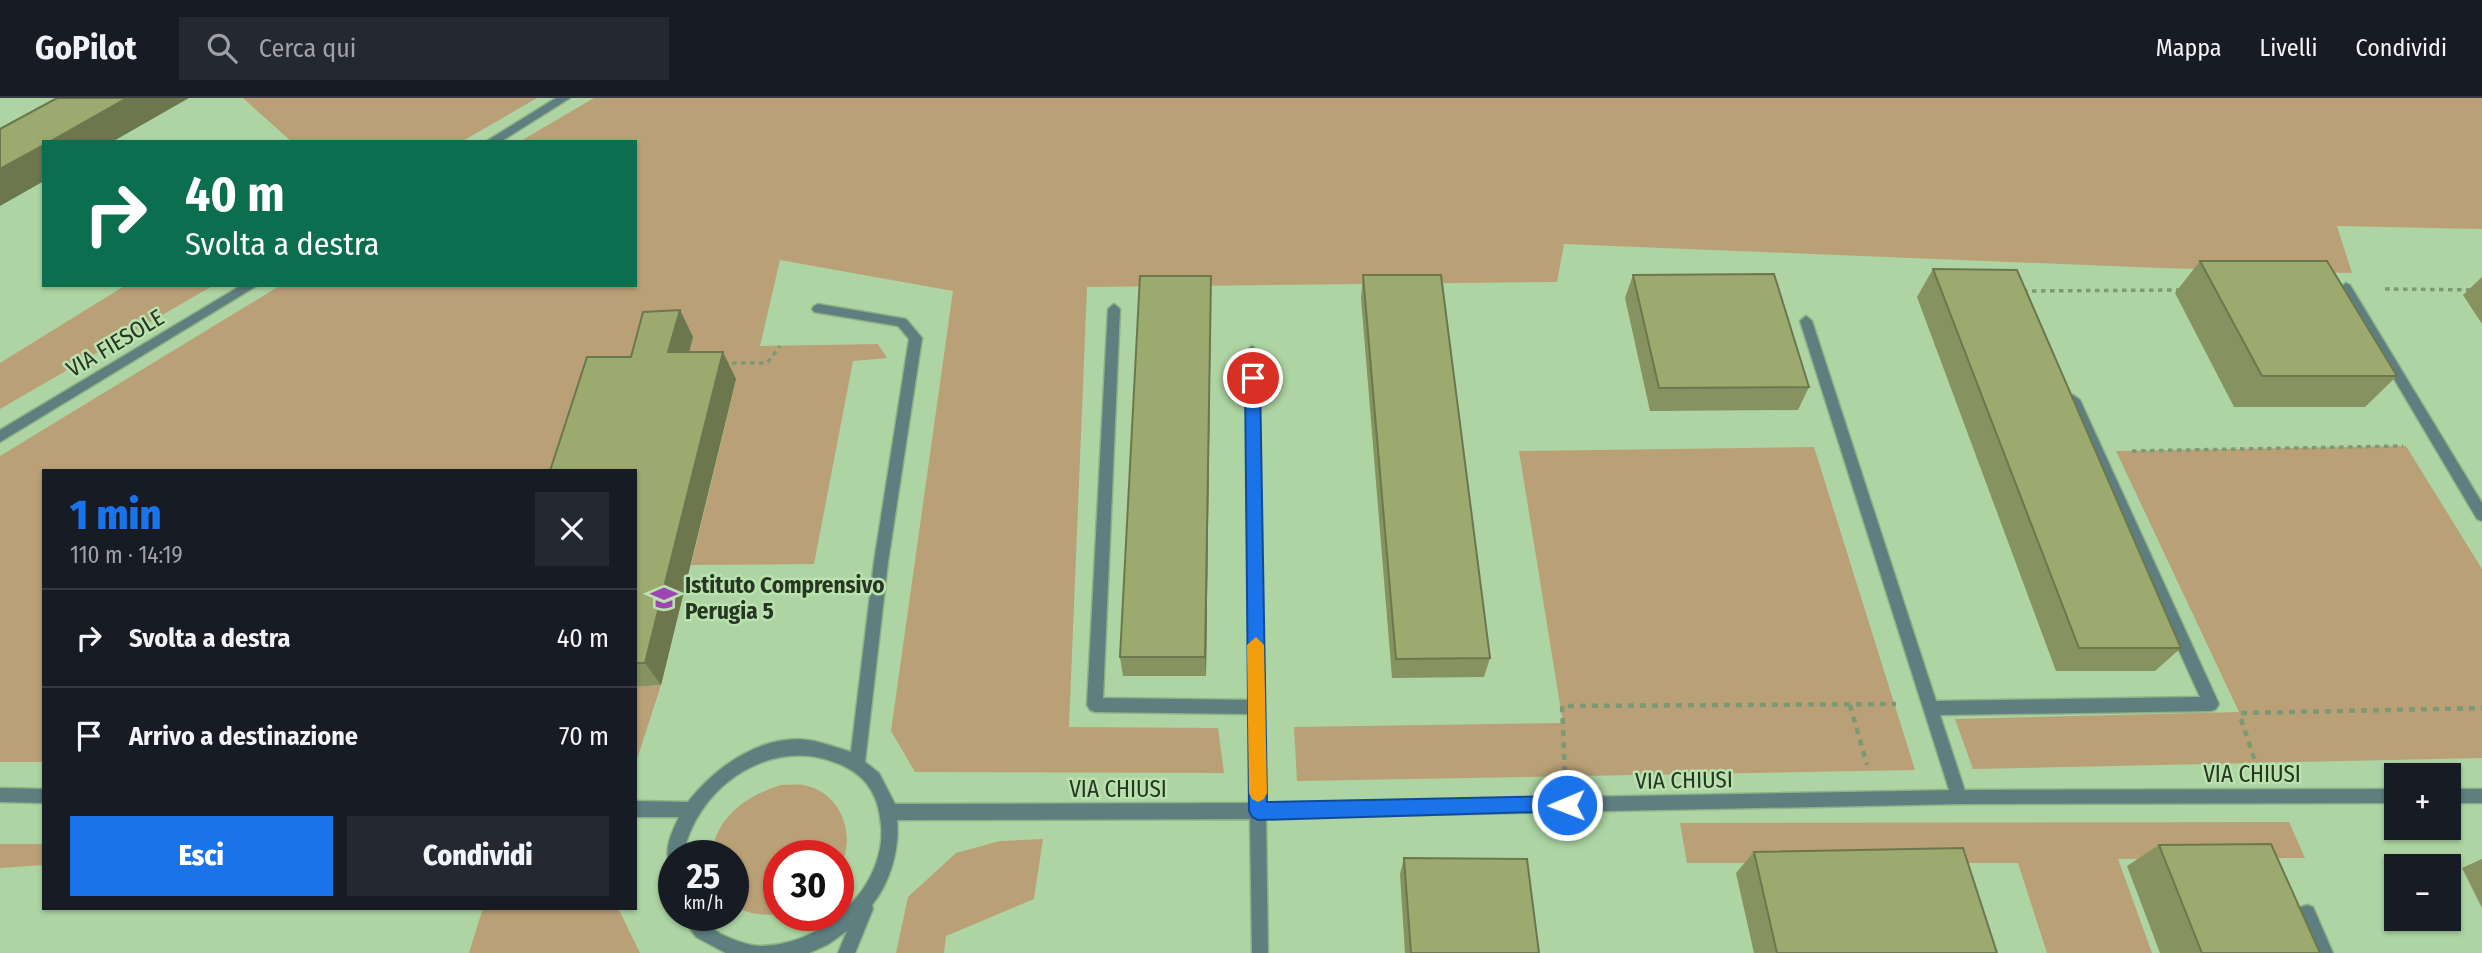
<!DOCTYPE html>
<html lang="it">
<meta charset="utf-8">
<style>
body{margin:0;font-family:"Fira Sans Condensed",sans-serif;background:#242831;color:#f1f3f6;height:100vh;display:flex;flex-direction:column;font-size:26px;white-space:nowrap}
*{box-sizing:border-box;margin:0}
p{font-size:23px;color:#9ea1a6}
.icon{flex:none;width:38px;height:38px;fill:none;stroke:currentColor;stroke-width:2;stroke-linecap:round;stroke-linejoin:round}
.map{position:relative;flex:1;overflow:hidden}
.drawer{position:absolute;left:42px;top:371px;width:595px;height:441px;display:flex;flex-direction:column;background:#171b24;border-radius:0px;box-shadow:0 2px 5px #0004}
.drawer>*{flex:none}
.top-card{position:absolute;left:42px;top:42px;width:595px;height:147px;border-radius:0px;box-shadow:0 2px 5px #0004;background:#0b6e4f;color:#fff;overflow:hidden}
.fabs{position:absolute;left:2384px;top:665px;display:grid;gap:14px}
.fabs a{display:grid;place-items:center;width:77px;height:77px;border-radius:0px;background:#171b24;box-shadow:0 2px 5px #0004;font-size:35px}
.speed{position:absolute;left:658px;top:742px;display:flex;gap:14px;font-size:35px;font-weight:700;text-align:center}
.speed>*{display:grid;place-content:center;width:91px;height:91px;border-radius:50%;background:#171b24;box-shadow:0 2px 5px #0004;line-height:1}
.speed small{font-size:18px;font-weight:400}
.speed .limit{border:10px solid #d22;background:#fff;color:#111}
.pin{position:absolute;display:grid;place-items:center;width:60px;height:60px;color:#fff;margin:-30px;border:4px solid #fff;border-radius:50%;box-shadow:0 2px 7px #0007}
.me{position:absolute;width:77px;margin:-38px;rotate:269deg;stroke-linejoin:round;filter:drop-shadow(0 0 5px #0008)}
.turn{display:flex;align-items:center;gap:24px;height:147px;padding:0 28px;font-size:32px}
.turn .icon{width:91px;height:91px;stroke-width:2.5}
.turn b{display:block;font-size:49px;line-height:60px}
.round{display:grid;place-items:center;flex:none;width:74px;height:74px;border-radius:0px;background:#242831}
.headline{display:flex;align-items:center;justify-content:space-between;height:119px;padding:0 28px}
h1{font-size:42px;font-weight:800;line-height:52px;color:#1a73e8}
.button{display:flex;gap:14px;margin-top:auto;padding:14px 28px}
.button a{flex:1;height:80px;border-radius:0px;background:#1a73e8;color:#fff;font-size:28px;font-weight:800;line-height:80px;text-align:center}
.button a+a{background:#242831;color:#f1f3f6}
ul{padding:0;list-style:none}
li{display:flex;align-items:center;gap:21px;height:98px;padding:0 28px;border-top:2px solid #363941}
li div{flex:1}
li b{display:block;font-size:26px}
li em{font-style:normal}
header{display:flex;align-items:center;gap:42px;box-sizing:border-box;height:98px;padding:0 35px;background:#171b24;border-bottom:2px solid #363941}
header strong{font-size:33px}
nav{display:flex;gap:38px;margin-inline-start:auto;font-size:24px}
.search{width:490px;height:63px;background:#242831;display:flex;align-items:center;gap:18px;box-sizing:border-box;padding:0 24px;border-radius:0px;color:#9ea1a6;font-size:26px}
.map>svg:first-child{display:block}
.green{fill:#baa077}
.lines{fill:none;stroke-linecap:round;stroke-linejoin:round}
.service-casing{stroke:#90b186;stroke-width:3}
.minor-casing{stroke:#90b186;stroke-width:3}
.path-far1{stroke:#7b9972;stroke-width:3.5;stroke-dasharray:4.5 4.5;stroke-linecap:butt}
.path{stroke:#7b9972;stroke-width:4.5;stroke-dasharray:6 6;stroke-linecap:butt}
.service{fill:#5e7e80;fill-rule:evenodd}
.minor{fill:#5e7e80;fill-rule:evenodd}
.wall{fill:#86925f}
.shaded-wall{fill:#6d774e}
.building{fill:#9caa6f;stroke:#6d774e;stroke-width:2}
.route{fill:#1a73e8;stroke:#114b97;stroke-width:2}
.slow{fill:#f59e0b}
.labels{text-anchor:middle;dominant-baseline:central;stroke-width:5;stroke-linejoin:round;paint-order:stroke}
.street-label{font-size:23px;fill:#273622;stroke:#bae2af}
.poi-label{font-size:23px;font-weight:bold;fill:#273622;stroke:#bae2af;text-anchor:start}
</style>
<header>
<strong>GoPilot</strong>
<div class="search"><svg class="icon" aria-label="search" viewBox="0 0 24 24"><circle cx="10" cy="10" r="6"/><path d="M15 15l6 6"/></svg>Cerca qui</div>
<nav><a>Mappa</a><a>Livelli</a><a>Condividi</a></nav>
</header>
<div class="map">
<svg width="2482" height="855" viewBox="0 0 2482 855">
<rect width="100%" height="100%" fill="#add4a2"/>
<g class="green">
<polygon points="243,0 537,0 461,44 292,44"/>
<polygon points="594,0 2482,0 2482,131 2337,128 2352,175 2160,170 1564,146 1557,184 1087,189 1069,629 1218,630 1224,675 915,674 891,633 953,193 780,162 760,248 878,246 887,260 853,263 814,466 691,467 736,282 682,280 693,239 575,373 44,373 44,664 0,664 0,358 281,187 635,187 635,44 519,44"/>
<polygon points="126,187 214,187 0,311 0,265"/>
<polygon points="2406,348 2482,471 2482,660 1973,671 1955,621 2239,614 2116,353"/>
<polygon points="1814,349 1915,672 1297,683 1294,629 1563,625 1519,353"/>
<polygon points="661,587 637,661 635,661 635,589"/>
<path d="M781,687c7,0 15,-1 22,0 40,7 55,54 35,86v-15h-59v58c-17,2 -31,0 -46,-9v-49h-22c5,-39 35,-60 70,-71z"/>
<polygon points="2289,724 2305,760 2118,761 2152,855 2047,855 2018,765 1687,765 1680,725"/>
<polygon points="1043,741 1034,801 946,838 944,855 896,855 908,799 956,755 1000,743"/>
<polygon points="0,746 44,746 44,767 0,770"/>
<polygon points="483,810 618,810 640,855 469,855"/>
</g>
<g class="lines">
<g class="service-casing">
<g id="service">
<polygon points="2346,185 2350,187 2482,405 2482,423 2477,421 2342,193 2340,190"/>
<polygon points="1114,206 1120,211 1103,600 1249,602 1246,253 1252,248 1258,253 1266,713 1264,718 1258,721 1252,718 1250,713 1249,616 1095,614 1090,612 1087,607 1108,211"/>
<polygon points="1806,218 1812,223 1936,603 2200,599 2066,302 2073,297 2080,302 2219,606 2216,611 2211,613 1940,617 1967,699 1965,704 1959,706 1953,704 1800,223"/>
<polygon points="2307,807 2313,809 2333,855 2316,855 2299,815 2301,809"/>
</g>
</g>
<g class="minor-casing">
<g id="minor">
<polygon points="556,0 570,0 500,44 485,44"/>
<polygon points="242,187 258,187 0,344 0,332"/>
<path d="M818,206l88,15 16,19 -34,224 -23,200 14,11 16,31 363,-1 701,-13 437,-1v14l-437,1 -693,14 2,135h-16l-2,-134 -353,1c3,28 -7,63 -25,85l1,4 -18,44h-17l9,-22 -20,14 -18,8h-83l-30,-16 -16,-22c6,0 15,-1 20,2 6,4 10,10 16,14 11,7 32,15 45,15 39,-1 71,-20 96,-49 16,-19 27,-47 24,-73 -3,-34 -19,-54 -53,-64 -65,-20 -133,31 -145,96h-9v7l-5,-1c-5,-15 4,-32 10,-45h-44v-16l53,1c28,-36 77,-71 126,-61 12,3 25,7 37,11l23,-190 35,-223 -11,-13 -84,-14 -2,-3 2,-3z"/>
<polygon points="0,690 44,691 44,705 0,704"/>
<rect x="2448" y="691" width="34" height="14"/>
<polygon points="674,766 674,784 668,782 666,776 668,768"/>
</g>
</g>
<g class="path-far1">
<polyline points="2385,191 2482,192"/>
<polyline points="2023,193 2180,192"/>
<polyline points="723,265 767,265 780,248"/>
<polyline points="2132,353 2403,348"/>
</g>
<g class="path">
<polyline points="1850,607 1867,667"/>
<polyline points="2241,615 2482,610"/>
<polyline points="2241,621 2256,666"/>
<polyline points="1565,674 1562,608 1896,606"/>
</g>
<use href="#service" class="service"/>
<use href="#minor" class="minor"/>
</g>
<g class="wall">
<polygon points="2200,163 2397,278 2365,309 2234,309 2175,195"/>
<polygon points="1933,171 2181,550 2155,573 2056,573 1917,199"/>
<polygon points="1363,177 1490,560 1484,579 1392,580 1361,200"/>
<polygon points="1633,177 1809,289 1798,312 1650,313 1625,200"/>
<polygon points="2482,179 2482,226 2463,197"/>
<polygon points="1211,201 1206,578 1123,578 1120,559"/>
<polygon points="680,212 693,239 689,254 736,281 661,587 635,589 635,373 631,259"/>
<polygon points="2159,747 2320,855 2160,855 2127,768"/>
<polygon points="1754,754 1997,855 1754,855 1736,775"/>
<polygon points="1404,760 1539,855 1405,855 1400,776"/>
<polygon points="2482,761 2482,810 2462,770"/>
</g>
<g class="shaded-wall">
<polygon points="127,0 189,0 112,44 49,44"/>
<polygon points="44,47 44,83 0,108 0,71"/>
<polygon points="1211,178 1211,201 1206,578 1205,559"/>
<polygon points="680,212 693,239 682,280 668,254"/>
<polygon points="723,254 736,281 661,587 645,565"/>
</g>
<g class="building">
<polygon points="57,0 127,0 49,44 44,44 44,47 0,71 0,31"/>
<polygon points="2200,163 2327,163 2397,278 2262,278"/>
<polygon points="1933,171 2017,172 2181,550 2079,550"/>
<polygon points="1774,176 1809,289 1659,290 1633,177"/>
<polygon points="1363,177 1441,177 1490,560 1396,561"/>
<polygon points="1140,178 1211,178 1205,559 1120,559"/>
<polygon points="680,212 668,254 723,254 645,565 635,565 635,373 550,373 587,259 631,259 643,214"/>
<polygon points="2271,746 2320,855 2202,855 2159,747"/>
<polygon points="1963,750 1997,855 1777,855 1754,754"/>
<polygon points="1404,760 1527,761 1539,855 1411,855"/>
</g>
<polygon class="route" points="1253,274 1260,280 1267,704 1567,698 1574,701 1577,707 1574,713 1258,722 1252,719 1249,713 1245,280"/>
<polygon class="slow" points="1256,539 1264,547 1267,695 1264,701 1258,704 1252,701 1249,695 1247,547"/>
<defs>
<g id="school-bare" transform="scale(2.1)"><path d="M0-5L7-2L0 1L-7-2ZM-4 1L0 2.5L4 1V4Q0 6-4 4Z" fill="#9d46b3" stroke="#bae2af" stroke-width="2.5" paint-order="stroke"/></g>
</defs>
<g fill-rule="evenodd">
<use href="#school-bare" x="664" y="500"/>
</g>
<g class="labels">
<g class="street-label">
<text transform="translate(115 245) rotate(-31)">VIA FIESOLE</text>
<text x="2252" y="676">VIA CHIUSI</text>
<text transform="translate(1684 682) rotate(-1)">VIA CHIUSI</text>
<text x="1118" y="691">VIA CHIUSI</text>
</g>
<g class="poi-label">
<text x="685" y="487">Istituto Comprensivo<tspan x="685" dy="26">Perugia 5</tspan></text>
</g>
</g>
</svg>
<div class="fabs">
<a>+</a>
<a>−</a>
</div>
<div class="speed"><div>25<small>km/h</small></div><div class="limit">30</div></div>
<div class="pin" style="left:1253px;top:280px;background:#d93025"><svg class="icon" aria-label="arrive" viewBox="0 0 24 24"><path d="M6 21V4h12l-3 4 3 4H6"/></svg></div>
<svg class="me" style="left:1567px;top:707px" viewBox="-20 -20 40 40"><circle r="17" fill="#1a73e8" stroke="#fff" stroke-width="3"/><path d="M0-11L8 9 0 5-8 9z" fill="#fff"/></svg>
<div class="top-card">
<div class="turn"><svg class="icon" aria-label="right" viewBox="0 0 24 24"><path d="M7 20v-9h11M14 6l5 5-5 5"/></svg><div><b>40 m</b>Svolta a destra</div></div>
</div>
<section class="drawer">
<div class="headline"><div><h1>1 min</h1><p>110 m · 14:19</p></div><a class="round"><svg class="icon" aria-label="close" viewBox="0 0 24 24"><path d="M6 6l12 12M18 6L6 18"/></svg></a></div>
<ul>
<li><svg class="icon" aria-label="right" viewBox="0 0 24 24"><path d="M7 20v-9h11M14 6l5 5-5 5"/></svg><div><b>Svolta a destra</b></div><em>40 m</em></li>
<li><svg class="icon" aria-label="arrive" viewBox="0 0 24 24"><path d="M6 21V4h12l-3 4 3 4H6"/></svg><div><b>Arrivo a destinazione</b></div><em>70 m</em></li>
</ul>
<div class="button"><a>Esci</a><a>Condividi</a></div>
</section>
</div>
